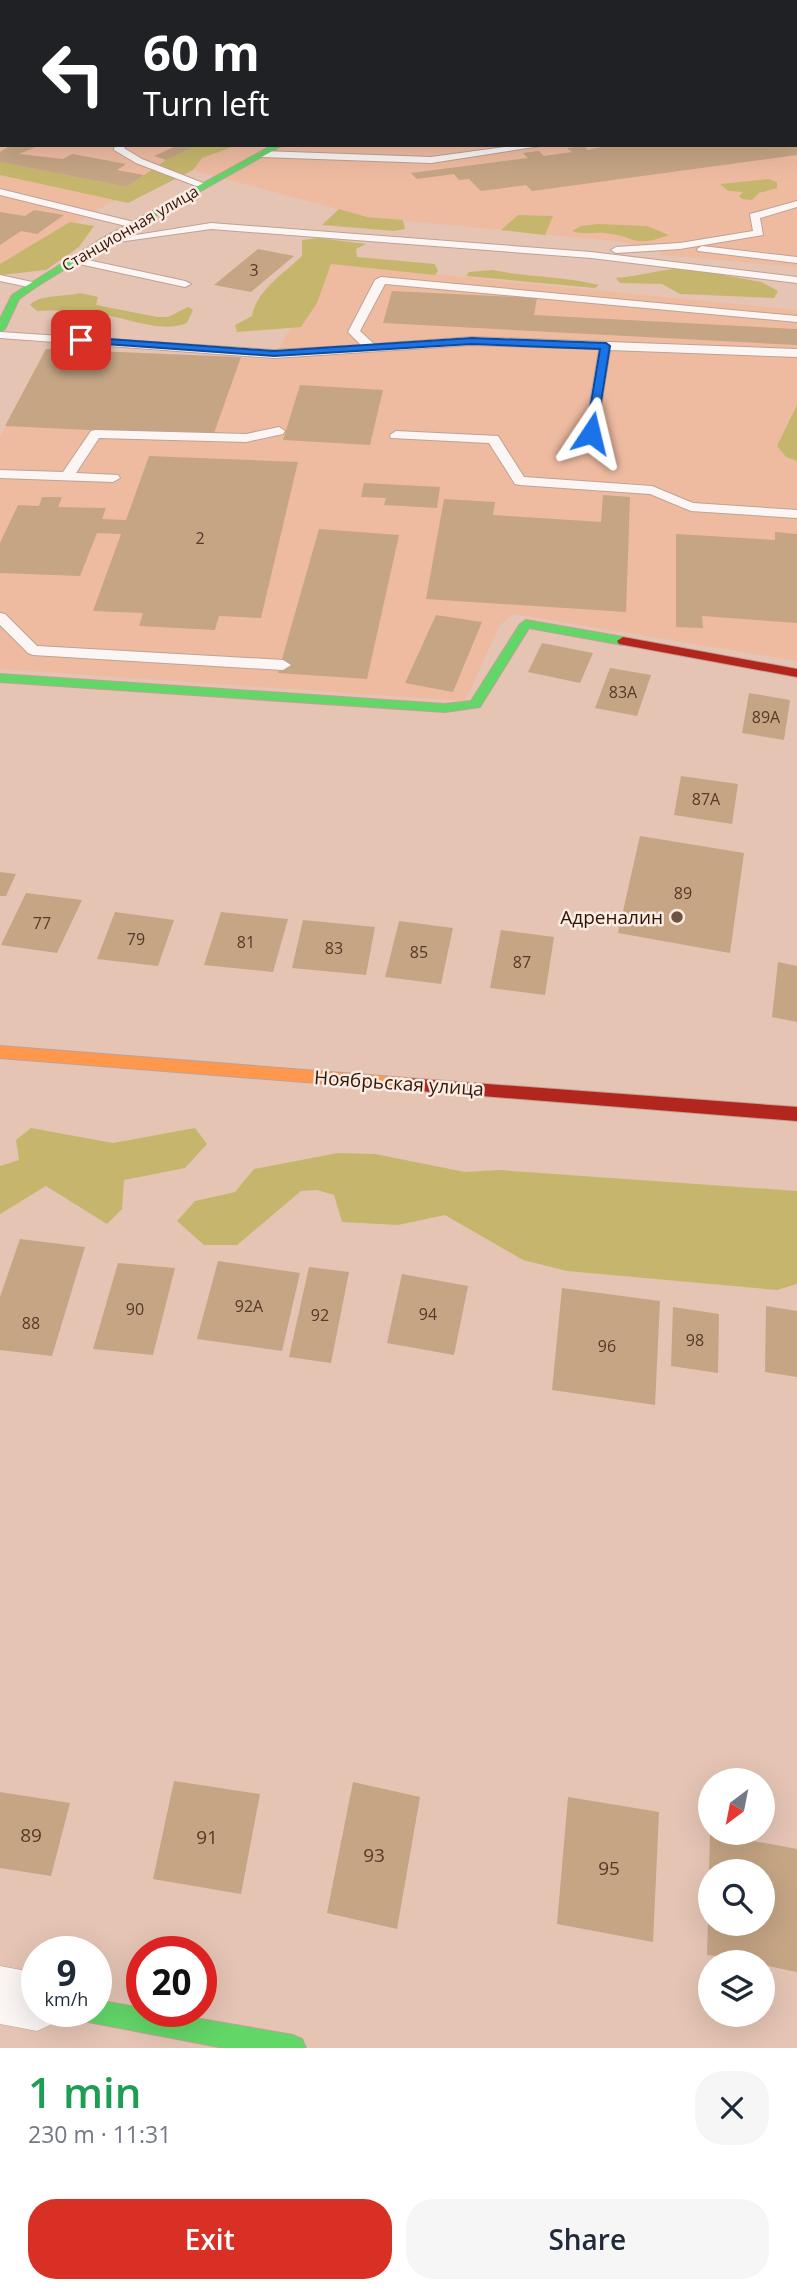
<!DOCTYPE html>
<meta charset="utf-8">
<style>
body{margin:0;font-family:"Open Sans",sans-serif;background:#f6f6f7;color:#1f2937;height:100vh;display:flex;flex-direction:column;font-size:26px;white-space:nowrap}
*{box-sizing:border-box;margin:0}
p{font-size:23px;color:#747a83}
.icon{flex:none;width:38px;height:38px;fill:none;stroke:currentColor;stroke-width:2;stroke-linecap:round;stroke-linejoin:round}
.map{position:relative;height:2048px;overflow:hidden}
.sheet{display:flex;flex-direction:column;background:#fff;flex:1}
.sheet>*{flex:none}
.top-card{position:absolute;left:0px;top:0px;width:798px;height:147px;box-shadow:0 7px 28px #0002;background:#202124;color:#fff;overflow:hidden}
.needle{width:46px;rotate:212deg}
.buttons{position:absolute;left:698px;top:1768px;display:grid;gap:14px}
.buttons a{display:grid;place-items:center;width:77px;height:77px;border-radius:50%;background:#fff;box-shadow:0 7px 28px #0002;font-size:35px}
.speed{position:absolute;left:21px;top:1936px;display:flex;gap:14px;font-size:35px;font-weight:700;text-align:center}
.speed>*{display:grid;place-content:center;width:91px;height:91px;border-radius:50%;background:#fff;box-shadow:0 7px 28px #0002;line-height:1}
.speed small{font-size:18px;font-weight:400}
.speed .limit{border:10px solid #d22;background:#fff;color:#111}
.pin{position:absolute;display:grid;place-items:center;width:60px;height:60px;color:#fff;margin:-30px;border-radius:14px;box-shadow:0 4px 10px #0006}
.me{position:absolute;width:77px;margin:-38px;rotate:10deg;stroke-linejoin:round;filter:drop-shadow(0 0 5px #0008)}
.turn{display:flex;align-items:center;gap:24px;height:147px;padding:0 28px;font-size:32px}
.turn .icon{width:91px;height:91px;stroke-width:2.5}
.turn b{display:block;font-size:49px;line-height:60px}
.round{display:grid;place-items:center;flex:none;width:74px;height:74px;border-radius:28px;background:#f6f6f7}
.summary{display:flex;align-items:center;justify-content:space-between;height:119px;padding:0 28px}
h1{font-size:42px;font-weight:600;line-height:52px;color:#1e9e55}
.button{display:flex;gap:14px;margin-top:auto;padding:14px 28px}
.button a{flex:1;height:80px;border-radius:28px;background:#d93025;color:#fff;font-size:28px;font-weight:600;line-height:80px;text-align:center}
.button a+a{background:#f6f6f7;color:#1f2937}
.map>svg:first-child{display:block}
.built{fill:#eebba1;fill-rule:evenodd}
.green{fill:#c6b66d}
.building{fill:#c5a584}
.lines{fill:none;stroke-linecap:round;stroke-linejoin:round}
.lane-casing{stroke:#bfa294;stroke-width:2}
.street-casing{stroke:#bfa294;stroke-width:1}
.fast-casing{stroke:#bfa294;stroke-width:2}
.slow-casing{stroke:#bfa294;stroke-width:2}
.jam-casing{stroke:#bfa294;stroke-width:2}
.lane{fill:#fbf6f4;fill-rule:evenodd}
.street{fill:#fbf6f4;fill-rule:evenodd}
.fast{fill:#63d668;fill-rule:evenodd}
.slow{fill:#ff974d;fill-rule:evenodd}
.jam{fill:#b3261e;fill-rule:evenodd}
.route{fill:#1a73e8;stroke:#114b97;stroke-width:2}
.poi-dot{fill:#705243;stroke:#faebe3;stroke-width:2.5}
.labels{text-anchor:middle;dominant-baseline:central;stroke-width:5;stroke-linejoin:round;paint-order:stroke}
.far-street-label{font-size:16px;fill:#311506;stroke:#faebe3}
.number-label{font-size:16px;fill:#563926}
.poi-label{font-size:19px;fill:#311506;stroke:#faebe3;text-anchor:end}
.street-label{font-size:19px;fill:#311506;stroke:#faebe3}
.near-number-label{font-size:19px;fill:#563926}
</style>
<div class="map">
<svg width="797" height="2048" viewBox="0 0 797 2048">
<rect width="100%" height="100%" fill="#e5c4b4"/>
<g class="built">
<path d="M0,0h797v267l-137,-12v-5l-37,-8 -256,-25 -186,-50 -77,39 -93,57 -11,15zM2,2h794v143h-794z"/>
<polygon points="331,264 797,310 797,661 514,614 500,625 465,701 0,669 0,437 46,349 272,359"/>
</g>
<g class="green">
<polygon points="198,145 238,145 202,158 193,170 128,203 0,175 0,162 127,187 166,160"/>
<polygon points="768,179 777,182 777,188 759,193 752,200 742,199 739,196 743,192 728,191 720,184"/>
<polygon points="339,209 367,217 403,220 405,229 394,231 322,225"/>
<polygon points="518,215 553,216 545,235 501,230"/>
<polygon points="70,222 94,226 79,247 46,270 0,275 0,264"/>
<path d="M598,224l49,2 22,9c-37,14 -32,1 -64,-2 -11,-1 -23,2 -33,-2l9,-5z"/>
<path d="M319,238l47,6 -10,5 1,8 78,7 3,7 -3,4 -104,-11 -14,39 -16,24 -64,5 -2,-7 17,-9c4,-25 32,-43 50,-60v-16z"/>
<path d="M685,268l76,14 17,9 -4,7 -94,-4 -18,-10 -42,-1 -4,-5c24,-2 45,-9 69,-10z"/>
<path d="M492,270c36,7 71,6 107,15l-4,3 -129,-12 3,-4z"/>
<path d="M80,293l18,4 -2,8 61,12h11l20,-10 5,3 -6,13c-24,10 -54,-3 -77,-7 -18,-3 -56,-7 -73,-5l-7,-6c9,-11 36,-8 50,-12z"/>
<polygon points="797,405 797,461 786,457 777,446"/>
<polygon points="31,1128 113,1143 195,1128 207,1144 185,1168 124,1180 122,1209 107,1224 46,1186 0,1214 0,1166 19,1160 16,1140"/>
<polygon points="338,1153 375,1154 465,1172 499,1170 797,1191 797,1284 777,1290 567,1271 523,1260 445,1215 398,1225 342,1222 334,1195 317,1190 301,1191 237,1245 204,1245 177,1221 195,1201 235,1192 254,1169"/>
</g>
<g class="building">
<polygon points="11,145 40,145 19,154 63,159 72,154 126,164 117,170 144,175 127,187 0,162 0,152"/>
<polygon points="178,145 198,145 166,160 154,156"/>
<polygon points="611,145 797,145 797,155 532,191 526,185 481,191 469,179 459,180 454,174 417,179 411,173 528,158 523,153 539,151 544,156 572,152 567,148 583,146 588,150"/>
<polygon points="34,210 64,215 37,234 21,231 0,245 0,212 25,216"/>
<polygon points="258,249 294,256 251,292 214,285"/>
<polygon points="392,291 537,298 534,315 797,329 797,345 383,323"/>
<polygon points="46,349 241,357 213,436 5,426"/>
<polygon points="300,385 383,390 370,445 283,440"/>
<polygon points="149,456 298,462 261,618 219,616 215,630 139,626 143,613 93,611 121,534 97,533 80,576 0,573 0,543 18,505 39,506 42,497 62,497 58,507 106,508 102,519 126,520"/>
<polygon points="364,483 440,487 437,508 384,505 386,498 361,497"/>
<polygon points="603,495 630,497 626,612 426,599 444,499 495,502 493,515 601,522"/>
<polygon points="319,529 399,535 367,679 278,673"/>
<polygon points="775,532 797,534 797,623 702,616 703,628 676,627 676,534 775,540"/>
<polygon points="436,615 482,622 453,692 405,683"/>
<polygon points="542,643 593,653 580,683 528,672"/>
<polygon points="610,668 651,675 637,716 595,708"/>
<polygon points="749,693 790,700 784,740 742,733"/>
<polygon points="681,776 738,784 732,824 674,815"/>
<polygon points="640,836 744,853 730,953 618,933"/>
<polygon points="0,872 16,874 6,896 0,896"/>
<polygon points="26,893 82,900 57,953 1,945"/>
<polygon points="115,912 174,920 158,966 97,959"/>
<polygon points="221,912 288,919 273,972 204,965"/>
<polygon points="303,920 375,927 366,975 292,968"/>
<polygon points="399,921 453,928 441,984 385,977"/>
<polygon points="501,930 554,937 545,995 490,988"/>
<polygon points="778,962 797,966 797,1022 772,1017"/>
<polygon points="20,1239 85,1247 52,1356 0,1350 0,1297"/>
<polygon points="218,1261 300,1273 282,1351 197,1339"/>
<polygon points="118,1263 175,1268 153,1355 93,1349"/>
<polygon points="309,1267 349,1272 331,1363 289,1357"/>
<polygon points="402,1274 468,1286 454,1355 387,1343"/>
<polygon points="562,1288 660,1301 655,1405 552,1390"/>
<polygon points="766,1306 797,1311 797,1377 765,1372"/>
<polygon points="673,1307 719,1314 718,1373 671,1366"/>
<polygon points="174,1781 260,1794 241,1894 153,1879"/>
<polygon points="353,1782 420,1797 397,1929 327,1913"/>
<polygon points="0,1792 70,1803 51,1876 0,1868"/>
<polygon points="568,1797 659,1812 653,1942 557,1924"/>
<polygon points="710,1833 797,1849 797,1972 763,1965 763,1962 707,1955 708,1923 763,1923 763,1871 709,1871"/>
</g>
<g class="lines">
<g class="lane-casing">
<g id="lane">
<rect x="796" y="72" width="1" height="6"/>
<rect x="796" y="108" width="1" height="6"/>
<polygon points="115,145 127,145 124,148 142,159 208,185 199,187 136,163 114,150"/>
<polygon points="519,145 547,145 431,163 262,157 257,154 262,151 431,157"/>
<polygon points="0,189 138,223 139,225 134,228 0,195"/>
<polygon points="797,201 797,207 760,218 763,235 680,249 616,253 611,250 616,247 680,243 753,231 750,214"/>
<polygon points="211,223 591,252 797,277 797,283 591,258 211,229 104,244 99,241"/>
<polygon points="702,246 797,257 797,263 698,251 697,249"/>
<polygon points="74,257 185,281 191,284 185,287 70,262 70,258"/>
<polygon points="0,275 37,283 39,285 33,288 0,281"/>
<polygon points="381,277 797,316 797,322 385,284 360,331 374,344 472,337 797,349 797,357 610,350 597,433 591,437 585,433 599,349 472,345 274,358 0,338 0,332 274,350 361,345 348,332 375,280"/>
<polygon points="279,427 285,431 283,434 246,442 99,438 76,473 118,475 120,478 113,482 0,478 0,470 63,472 91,431 95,430 246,434"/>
<polygon points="396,431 498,436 524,477 652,486 693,503 797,510 797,518 691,511 650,494 520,485 515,484 489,443 391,438 390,435"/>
<polygon points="0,613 5,614 37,646 283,660 291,665 283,670 33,655 28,653 0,625"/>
</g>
</g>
<g class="street-casing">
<g id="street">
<polygon points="262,0 278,0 279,2 264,2"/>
<polygon points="0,1966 37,1973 37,2011 62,2011 57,2022 37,2031 0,2024"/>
</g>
</g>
<g class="fast-casing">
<g id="fast">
<polygon points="273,145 283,145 107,243 36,287 19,299 5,329 0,332 0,319 12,295 101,239"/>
<polygon points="526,620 623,637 629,641 623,645 529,628 480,707 445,712 0,682 0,674 445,704 471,701 520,624"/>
<polygon points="96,2000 142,2008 142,2011 155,2011 293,2035 302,2039 306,2048 224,2048 78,2020 75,2011 96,2011"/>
</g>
</g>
<g class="slow-casing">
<polygon id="slow" points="0,1046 407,1078 413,1080 415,1084 413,1088 407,1090 0,1058"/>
</g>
<g class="jam-casing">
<g id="jam">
<polygon points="623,637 797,669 797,677 619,644 617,641"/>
<polygon points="407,1078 797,1107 797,1121 407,1090 401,1088 399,1084 401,1080"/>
</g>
</g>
<use href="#lane" class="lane"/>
<use href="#street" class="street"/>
<use href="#fast" class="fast"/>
<use href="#slow" class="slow"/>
<use href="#jam" class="jam"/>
</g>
<polygon class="route" points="81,337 274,351 472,338 606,343 610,346 596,433 591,436 586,433 600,349 472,344 274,356 78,342"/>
<circle class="poi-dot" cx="677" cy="917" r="7"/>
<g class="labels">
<g class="far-street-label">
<text transform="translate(130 228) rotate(-30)">Станционная улица</text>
</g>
<g class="number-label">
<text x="254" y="270">3</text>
<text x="200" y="538">2</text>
<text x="623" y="692">83А</text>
<text x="766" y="717">89А</text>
<text x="706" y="799">87А</text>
<text x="683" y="893">89</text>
<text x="42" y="923">77</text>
<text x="136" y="939">79</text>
<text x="246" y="942">81</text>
<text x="334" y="948">83</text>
<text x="419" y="952">85</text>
<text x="522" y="962">87</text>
<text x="249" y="1306">92А</text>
<text x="135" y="1309">90</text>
<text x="428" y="1314">94</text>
<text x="320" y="1315">92</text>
<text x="31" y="1323">88</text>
<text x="695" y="1340">98</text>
<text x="607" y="1346">96</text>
</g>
<g class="poi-label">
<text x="663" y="917">Адреналин</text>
</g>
<g class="street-label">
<text transform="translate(399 1083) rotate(4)">Ноябрьская улица</text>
</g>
<g class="near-number-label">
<text x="31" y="1835">89</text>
<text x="207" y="1837">91</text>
<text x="374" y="1855">93</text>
<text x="609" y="1868">95</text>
</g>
</g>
</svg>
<div class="buttons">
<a><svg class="needle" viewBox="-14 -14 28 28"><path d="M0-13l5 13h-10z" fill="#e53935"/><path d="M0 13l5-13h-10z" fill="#747a83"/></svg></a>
<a><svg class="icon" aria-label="search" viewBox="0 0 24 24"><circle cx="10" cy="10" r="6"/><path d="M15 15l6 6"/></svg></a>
<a><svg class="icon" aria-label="layers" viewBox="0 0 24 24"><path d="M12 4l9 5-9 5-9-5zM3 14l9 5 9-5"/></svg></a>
</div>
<div class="speed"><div>9<small>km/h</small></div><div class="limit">20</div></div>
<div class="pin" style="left:81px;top:340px;background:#d93025"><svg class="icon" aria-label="arrive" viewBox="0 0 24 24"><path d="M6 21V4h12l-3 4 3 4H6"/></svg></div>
<svg class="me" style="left:591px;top:433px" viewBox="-20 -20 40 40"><path d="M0-17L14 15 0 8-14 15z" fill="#1a73e8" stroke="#fff" stroke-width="4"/></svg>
<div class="top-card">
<div class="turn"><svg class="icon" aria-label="left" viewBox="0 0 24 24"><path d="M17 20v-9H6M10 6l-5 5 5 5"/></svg><div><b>60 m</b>Turn left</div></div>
</div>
</div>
<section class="sheet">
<div class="summary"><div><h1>1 min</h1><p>230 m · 11:31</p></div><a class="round"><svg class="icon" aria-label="close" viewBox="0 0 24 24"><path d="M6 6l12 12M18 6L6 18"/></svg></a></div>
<div class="button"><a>Exit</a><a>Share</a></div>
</section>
